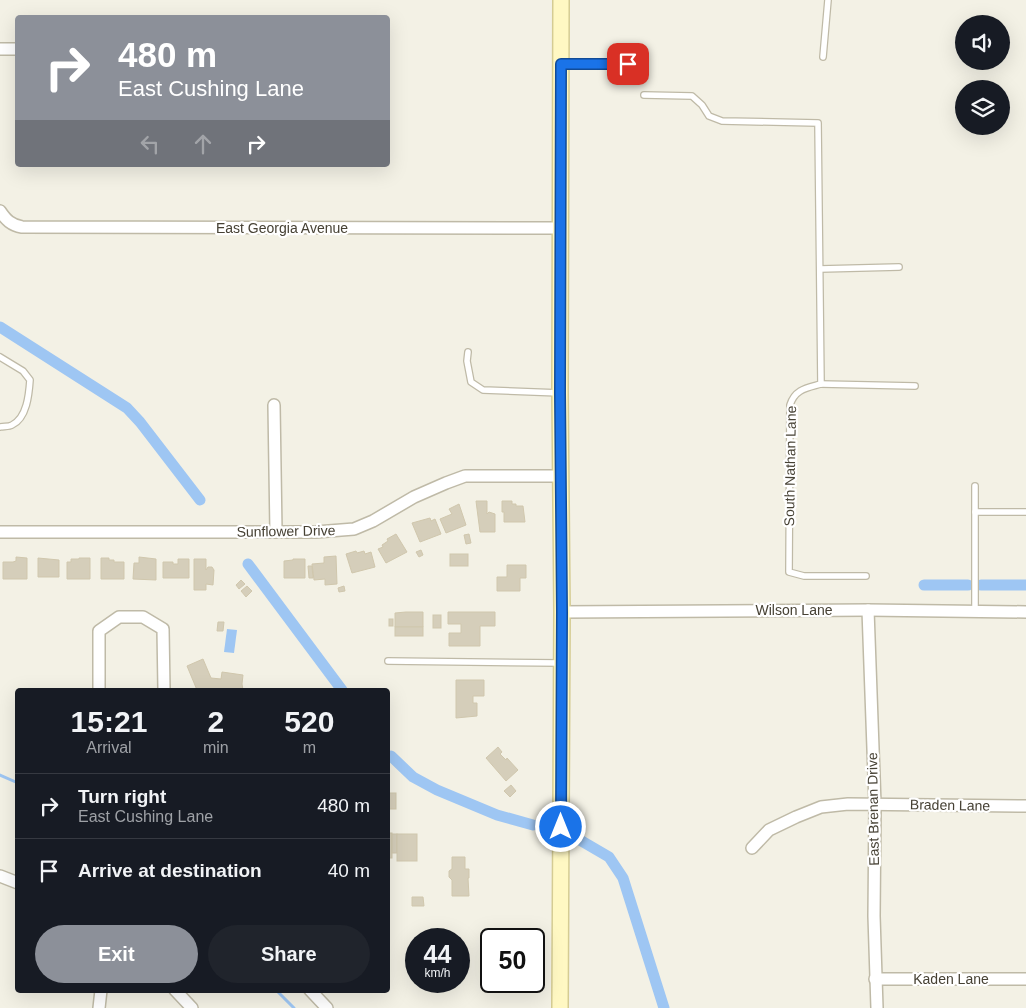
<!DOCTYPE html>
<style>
body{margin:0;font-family:Helvetica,sans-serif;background:#20242c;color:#f1f3f6;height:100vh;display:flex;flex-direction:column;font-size:19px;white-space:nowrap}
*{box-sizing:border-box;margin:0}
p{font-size:16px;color:#9ea1a6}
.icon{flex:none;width:28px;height:28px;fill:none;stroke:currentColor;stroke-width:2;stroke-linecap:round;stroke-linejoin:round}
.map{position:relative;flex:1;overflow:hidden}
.panel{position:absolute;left:15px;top:688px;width:375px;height:305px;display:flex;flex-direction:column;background:#171b24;border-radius:5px;box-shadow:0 5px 20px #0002}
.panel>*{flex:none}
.top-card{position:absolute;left:15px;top:15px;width:375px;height:152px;border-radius:5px;box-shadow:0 5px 20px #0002;background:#8c9099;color:#fff;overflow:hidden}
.fabs{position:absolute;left:955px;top:15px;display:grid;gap:10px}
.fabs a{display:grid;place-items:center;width:55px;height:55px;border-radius:50%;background:#171b24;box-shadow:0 5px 20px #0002;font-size:25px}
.speed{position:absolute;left:405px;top:928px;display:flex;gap:10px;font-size:25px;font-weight:700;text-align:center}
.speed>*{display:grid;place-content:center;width:65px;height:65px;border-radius:50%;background:#171b24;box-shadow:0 5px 20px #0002;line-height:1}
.speed small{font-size:12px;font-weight:400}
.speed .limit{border:2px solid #111;border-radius:8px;background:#fff;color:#111}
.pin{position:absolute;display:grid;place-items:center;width:42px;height:42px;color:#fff;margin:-21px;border-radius:10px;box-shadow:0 2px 8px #0006}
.me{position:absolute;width:55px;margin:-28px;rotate:0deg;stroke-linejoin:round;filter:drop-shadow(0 0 4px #0008)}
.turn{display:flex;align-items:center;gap:18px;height:105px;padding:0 20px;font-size:22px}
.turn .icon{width:65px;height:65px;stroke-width:2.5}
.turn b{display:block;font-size:35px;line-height:42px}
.lanes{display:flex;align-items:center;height:48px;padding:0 20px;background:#0003;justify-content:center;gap:25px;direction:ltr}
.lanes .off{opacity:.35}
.eta{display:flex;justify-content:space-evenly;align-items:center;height:85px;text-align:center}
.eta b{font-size:30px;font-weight:800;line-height:35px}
.button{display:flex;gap:10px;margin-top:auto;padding:10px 20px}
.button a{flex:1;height:58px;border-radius:30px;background:#8c9099;color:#fff;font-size:20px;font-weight:800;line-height:58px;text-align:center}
.button a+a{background:#20242c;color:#f1f3f6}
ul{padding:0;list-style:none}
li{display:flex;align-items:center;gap:15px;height:65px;padding:0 20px;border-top:1px solid #363941}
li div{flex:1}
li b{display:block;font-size:19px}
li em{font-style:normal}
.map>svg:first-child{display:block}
.water{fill:#9ec6f3}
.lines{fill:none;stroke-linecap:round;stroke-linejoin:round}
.stream{stroke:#9ec6f3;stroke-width:3}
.canal{stroke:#9ec6f3;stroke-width:11}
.building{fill:#d5ceba;stroke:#d0c7ad}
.lane-casing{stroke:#bfbaa7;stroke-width:8}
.street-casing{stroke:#bfbaa7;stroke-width:14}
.secondary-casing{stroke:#d5cc93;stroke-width:18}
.lane{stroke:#fff;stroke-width:5.5}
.street{stroke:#fff;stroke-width:11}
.secondary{stroke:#fff8c3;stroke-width:15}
.route-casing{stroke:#114b97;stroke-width:12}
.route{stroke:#1a73e8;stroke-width:9}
.labels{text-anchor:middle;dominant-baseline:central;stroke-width:4.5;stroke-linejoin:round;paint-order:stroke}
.street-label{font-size:14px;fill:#464134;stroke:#fff}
</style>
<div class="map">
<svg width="1026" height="1008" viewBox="0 0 1026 1008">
<rect width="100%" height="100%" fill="#f3f1e5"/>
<polygon class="water" points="227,629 237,630 234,653 224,652"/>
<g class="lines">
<g class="stream">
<polyline points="0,775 18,783"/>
<polyline points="276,990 294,1008"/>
</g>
<g class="canal">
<polyline points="0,327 127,408 140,422 200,500"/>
<polyline points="248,564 342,690"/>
<polyline points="924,585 968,585"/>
<polyline points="981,585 1026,585"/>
<polyline points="391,756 413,777 437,790 497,815 533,825"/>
<polyline points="573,836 609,857 623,878 664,1008"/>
</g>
</g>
<g class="building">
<polygon points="476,501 487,501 487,514 489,512 495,514 495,532 480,532"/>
<polygon points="502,501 512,501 512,504 516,504 516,506 523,506 525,522 504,522 504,512 502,512"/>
<polygon points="459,504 466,525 446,533 440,519 452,514 449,509"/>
<polygon points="430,518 431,521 435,519 441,534 420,542 412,523"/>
<polygon points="396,534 407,552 386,563 378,549 383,547 382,545 388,541 387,539"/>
<polygon points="469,534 471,543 466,544 464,535"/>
<polygon points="421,550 423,555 419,557 416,552"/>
<polygon points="356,551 357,553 364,551 365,554 371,552 375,567 352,573 346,554"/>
<rect x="450" y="554" width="18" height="12"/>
<polygon points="336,556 337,584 325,585 325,579 314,580 312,564 324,563 324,557"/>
<polygon points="16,557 27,558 27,579 3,579 3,562 13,562 16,561"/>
<polygon points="139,557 156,559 156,580 133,579 134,563 139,563"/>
<polygon points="38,558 59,560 59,577 38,577"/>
<polygon points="79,558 90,558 90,579 67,579 67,562 71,562 71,559 79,559"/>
<polygon points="101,558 109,558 109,560 114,560 114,562 124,562 124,579 101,579"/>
<polygon points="178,559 189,559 189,578 163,578 163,562 173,562 173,564 178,564"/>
<polygon points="194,559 206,559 206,570 208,567 212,567 214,570 213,585 206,584 206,590 194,590"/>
<polygon points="293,559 305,559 305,578 284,578 284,561 293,560"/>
<polygon points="507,565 526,565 526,578 520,578 520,591 497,591 497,577 507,577"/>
<polygon points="308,566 312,566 313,578 309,578"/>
<polygon points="241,580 245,584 239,589 236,585"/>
<polygon points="247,586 252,591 246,597 241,591"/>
<polygon points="344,586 345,591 339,592 338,588"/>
<polygon points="406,612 423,612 423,627 395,627 395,613"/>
<polygon points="448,612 495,612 495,626 480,626 480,646 449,646 449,633 461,633 461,624 448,624"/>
<rect x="433" y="615" width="8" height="13"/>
<rect x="389" y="619" width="4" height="7"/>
<polygon points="218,622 224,622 223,631 217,631"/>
<rect x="395" y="627" width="28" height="9"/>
<polygon points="203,659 211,678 221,679 222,672 243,675 242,684 243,690 197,690 187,666"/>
<polygon points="456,680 484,680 484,696 473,696 473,703 477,703 477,716 456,718"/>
<polygon points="498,747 502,752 500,754 506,760 507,758 518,770 506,781 486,758"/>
<polygon points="511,785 516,791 510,797 504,791"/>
<rect x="388" y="793" width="8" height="16"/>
<rect x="388" y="833" width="4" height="25"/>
<rect x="392" y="834" width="5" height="19"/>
<rect x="397" y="834" width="20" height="27"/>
<polygon points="452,857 465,857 465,869 469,869 469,878 468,878 469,896 452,896 452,880 449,877 449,871 452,869"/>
<polygon points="412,897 423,897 424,906 412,906"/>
</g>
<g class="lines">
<g class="lane-casing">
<g id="lane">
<polyline points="823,57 828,0"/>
<polyline points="561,64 644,64"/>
<path d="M644,95l48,1 10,9 7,11 13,5 96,2 3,261c-14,4 -26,5 -31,21l-1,167 15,4h62"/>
<polyline points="820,269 899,267"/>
<polyline points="468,352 467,361 471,382 483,390 560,393"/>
<path d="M0,357l23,14 7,9c-1,14 -3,38 -18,45 -3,2 -9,1 -12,2"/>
<polyline points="821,384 915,386"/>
<polyline points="975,512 1026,512"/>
<polyline points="975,611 975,486"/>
<polyline points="388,661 561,663"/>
</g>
</g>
<g class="street-casing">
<g id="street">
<polyline points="0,49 18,49"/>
<path d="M0,211c6,9 11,14 22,16l539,1"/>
<polyline points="274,405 276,532"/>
<polyline points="0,532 316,532 354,529 373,521 414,497 446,483 465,476 560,476"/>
<polyline points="868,610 875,804 874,916 877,1008"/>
<polyline points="562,612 868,610 1026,612"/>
<polyline points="99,690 99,631 119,617 143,617 163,629 164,690"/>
<polyline points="752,848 769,830 796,817 821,807 848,804 1026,806"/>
<polyline points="0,876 18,883"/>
<polyline points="875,979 1026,979"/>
<polyline points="175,990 192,1008"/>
<polyline points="310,990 327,1008"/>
<polyline points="99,1008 101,990"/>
</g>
</g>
<g class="secondary-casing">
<polyline id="secondary" points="560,1008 562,612 560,393 561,0"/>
</g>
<use href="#lane" class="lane"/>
<use href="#street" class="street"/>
<use href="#secondary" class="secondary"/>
</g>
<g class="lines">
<g class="route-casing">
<polyline id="route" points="561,827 562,612 560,393 561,64 628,64"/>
</g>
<use href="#route" class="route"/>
</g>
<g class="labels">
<g class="street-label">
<text x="282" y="228">East Georgia Avenue</text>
<text transform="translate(790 466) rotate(-89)">South Nathan Lane</text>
<text transform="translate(286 531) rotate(-1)">Sunflower Drive</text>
<text x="794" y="610">Wilson Lane</text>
<text transform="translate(950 805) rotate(1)">Braden Lane</text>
<text transform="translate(873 809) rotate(-91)">East Brenan Drive</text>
<text x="951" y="979">Kaden Lane</text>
</g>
</g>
</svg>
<div class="fabs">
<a><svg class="icon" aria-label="sound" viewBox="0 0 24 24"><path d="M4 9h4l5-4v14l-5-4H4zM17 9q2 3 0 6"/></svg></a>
<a><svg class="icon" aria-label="layers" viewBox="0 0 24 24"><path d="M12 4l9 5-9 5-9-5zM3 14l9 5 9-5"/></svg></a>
</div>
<div class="speed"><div>44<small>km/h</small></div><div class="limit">50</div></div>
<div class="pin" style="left:628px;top:64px;background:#d93025"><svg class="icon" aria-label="arrive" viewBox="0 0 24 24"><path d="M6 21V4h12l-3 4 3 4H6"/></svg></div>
<svg class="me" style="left:561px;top:827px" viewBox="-20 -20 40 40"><circle r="17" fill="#1a73e8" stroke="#fff" stroke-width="3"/><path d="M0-11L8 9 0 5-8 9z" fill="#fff"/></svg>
<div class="top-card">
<div class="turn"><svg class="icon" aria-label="right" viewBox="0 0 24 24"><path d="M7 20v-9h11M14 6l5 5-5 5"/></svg><div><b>480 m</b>East Cushing Lane</div></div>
<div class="lanes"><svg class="icon off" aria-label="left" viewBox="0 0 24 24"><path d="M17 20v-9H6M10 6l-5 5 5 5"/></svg><svg class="icon off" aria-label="ahead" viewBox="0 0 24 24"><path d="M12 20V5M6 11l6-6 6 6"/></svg><svg class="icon" aria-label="right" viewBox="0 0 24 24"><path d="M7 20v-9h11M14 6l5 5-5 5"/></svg></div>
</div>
<section class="panel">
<div class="eta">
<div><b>15:21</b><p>Arrival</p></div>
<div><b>2</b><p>min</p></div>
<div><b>520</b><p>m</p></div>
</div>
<ul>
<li><svg class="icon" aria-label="right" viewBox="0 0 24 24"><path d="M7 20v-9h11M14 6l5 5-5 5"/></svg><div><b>Turn right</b><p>East Cushing Lane</p></div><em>480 m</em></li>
<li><svg class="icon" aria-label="arrive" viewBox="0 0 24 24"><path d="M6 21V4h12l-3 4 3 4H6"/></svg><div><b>Arrive at destination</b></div><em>40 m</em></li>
</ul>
<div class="button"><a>Exit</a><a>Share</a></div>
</section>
</div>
